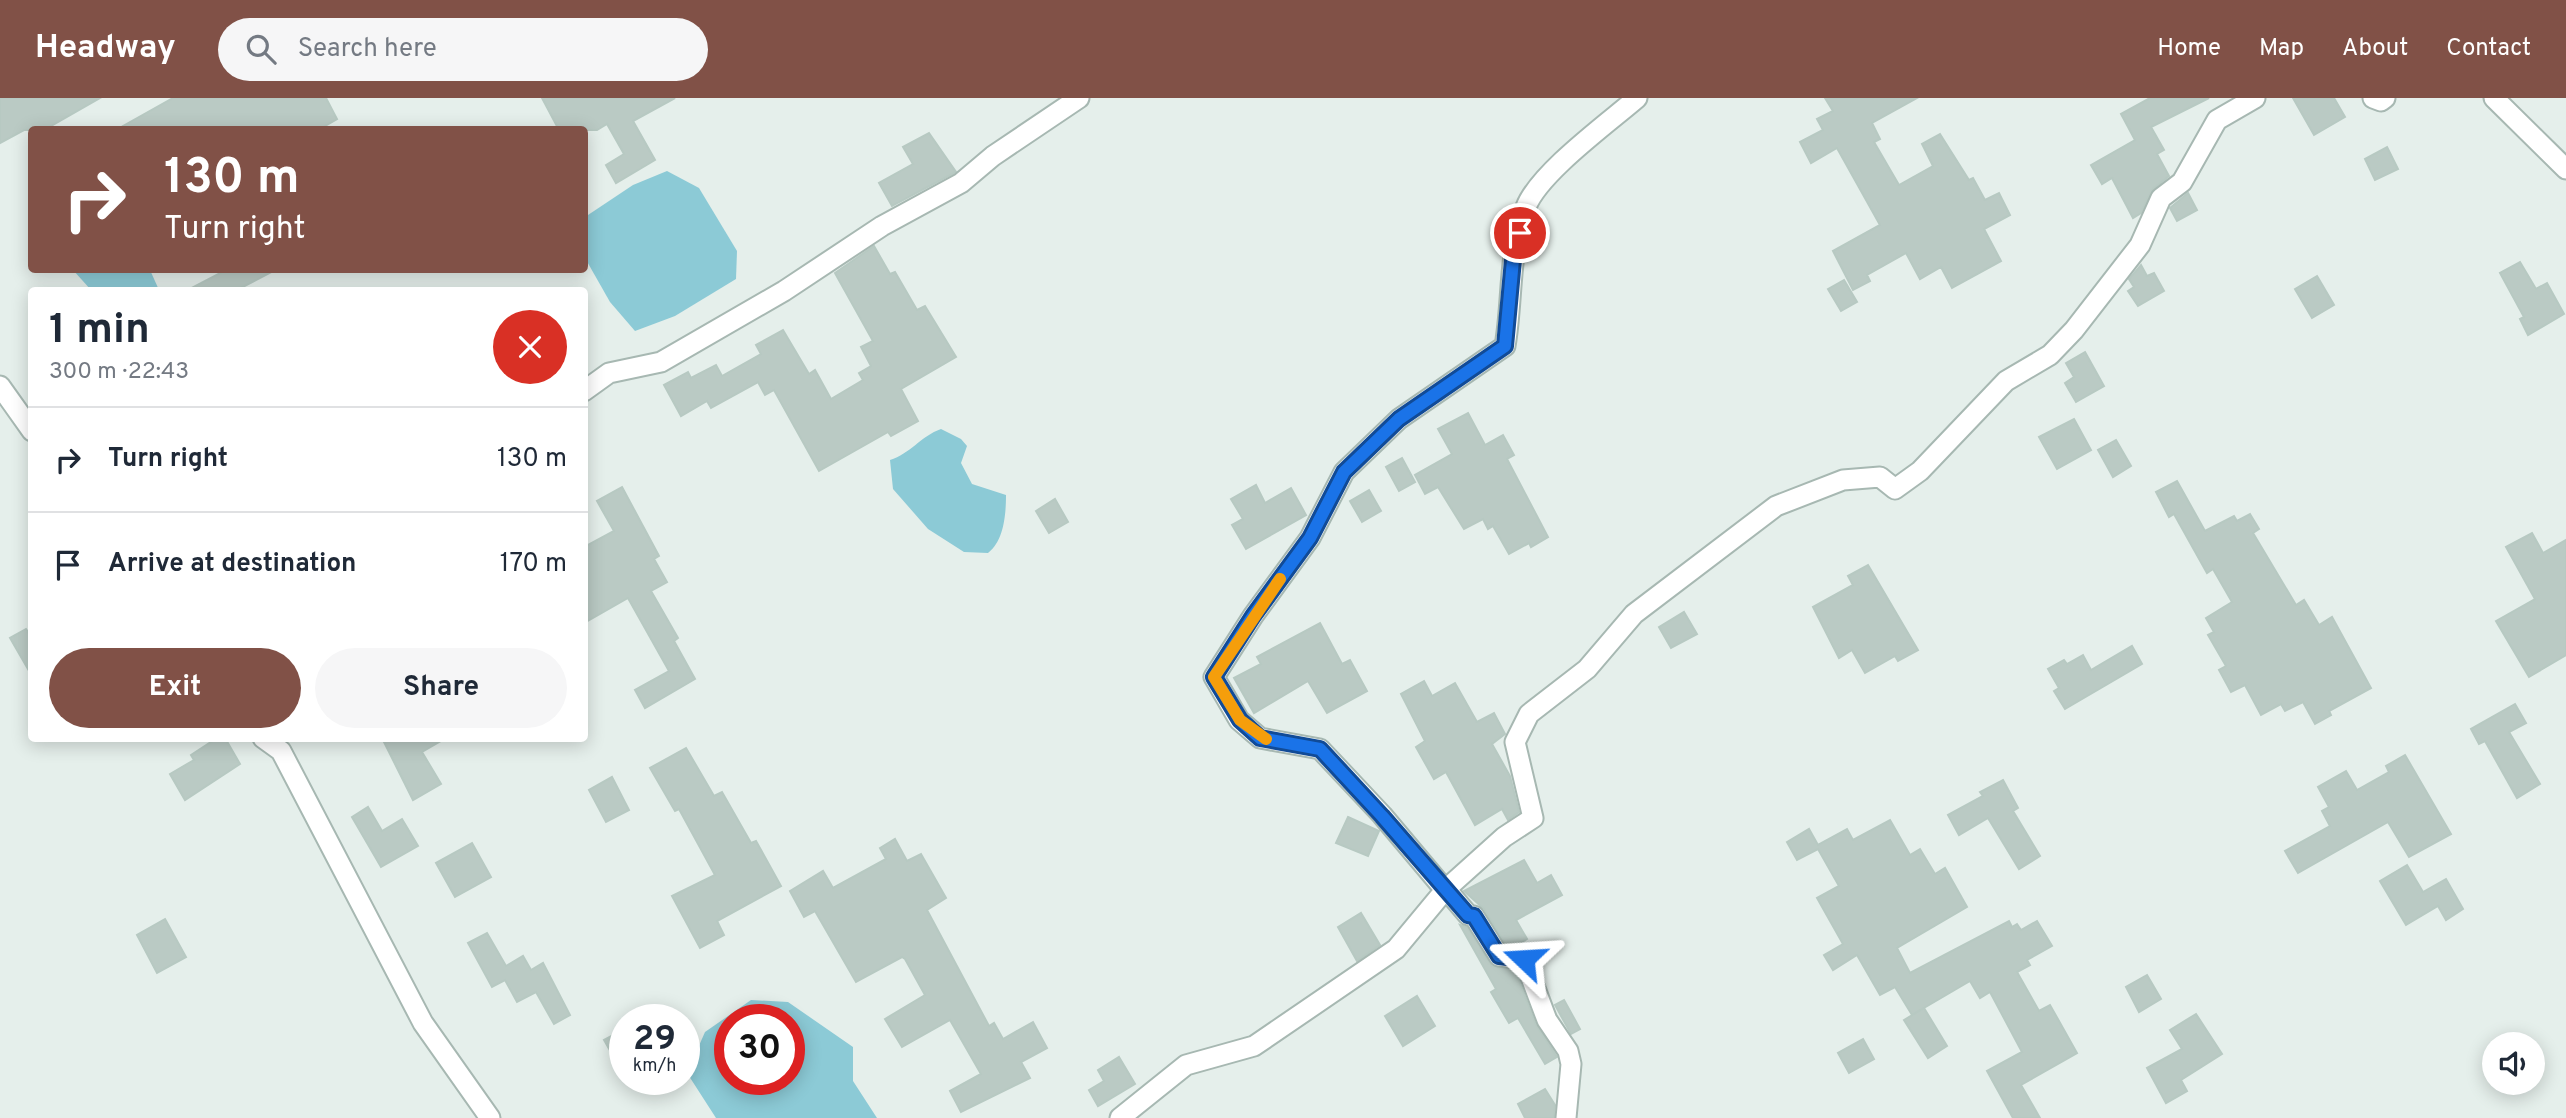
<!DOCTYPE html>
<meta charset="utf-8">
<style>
body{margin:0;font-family:Overpass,sans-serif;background:#f6f6f7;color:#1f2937;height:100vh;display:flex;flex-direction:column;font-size:26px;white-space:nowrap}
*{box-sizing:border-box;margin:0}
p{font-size:23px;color:#747a83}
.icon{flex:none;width:38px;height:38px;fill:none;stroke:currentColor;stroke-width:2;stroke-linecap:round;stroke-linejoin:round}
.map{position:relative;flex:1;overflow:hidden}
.side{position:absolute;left:28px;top:189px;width:560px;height:455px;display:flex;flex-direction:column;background:#fff;border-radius:7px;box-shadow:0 4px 18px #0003}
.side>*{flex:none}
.banner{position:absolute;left:28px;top:28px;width:560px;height:147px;border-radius:7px;box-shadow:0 4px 18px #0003;background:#815147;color:#fff;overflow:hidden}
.controls{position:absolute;left:2482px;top:934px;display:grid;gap:14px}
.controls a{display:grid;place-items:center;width:63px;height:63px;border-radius:50%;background:#fff;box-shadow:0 4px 18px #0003;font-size:35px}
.speed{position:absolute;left:609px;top:906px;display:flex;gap:14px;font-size:35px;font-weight:700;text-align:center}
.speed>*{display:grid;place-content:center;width:91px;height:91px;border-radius:50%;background:#fff;box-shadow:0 4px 18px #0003;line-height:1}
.speed small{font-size:18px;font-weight:400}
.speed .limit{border:10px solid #d22;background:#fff;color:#111}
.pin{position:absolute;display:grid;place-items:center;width:60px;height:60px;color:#fff;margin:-30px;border:4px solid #fff;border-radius:50%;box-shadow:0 2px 7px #0007}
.me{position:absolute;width:77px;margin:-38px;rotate:290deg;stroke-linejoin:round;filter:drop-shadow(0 0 5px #0008)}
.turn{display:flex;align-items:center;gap:24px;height:147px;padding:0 21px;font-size:32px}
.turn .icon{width:91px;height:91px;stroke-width:2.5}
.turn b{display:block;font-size:49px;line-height:60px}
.round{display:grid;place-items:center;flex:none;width:74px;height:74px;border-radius:37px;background:#f6f6f7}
.summary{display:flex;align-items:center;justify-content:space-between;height:119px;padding:0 21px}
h1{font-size:42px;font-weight:700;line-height:52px}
.button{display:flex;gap:14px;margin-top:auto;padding:14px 21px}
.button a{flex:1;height:80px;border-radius:42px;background:#815147;color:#fff;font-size:28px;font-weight:700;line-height:80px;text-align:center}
.button a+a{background:#f6f6f7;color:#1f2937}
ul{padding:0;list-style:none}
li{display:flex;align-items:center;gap:21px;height:105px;padding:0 21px;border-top:2px solid #e0e1e3}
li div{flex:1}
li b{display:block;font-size:26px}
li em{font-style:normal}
header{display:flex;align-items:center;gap:42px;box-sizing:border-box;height:98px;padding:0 35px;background:#815147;color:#fff}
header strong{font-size:33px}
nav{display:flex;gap:38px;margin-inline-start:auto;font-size:24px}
.search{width:490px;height:63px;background:#f6f6f7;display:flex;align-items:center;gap:18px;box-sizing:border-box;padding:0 24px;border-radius:38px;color:#747a83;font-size:26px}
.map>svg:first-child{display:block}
.water{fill:#8ccad6;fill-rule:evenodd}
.building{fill:#bacac4;stroke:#b7c9c2;stroke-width:2}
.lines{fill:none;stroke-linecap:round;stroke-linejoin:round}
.minor-casing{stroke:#a7b8b2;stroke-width:23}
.minor{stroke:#fff;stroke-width:19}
.route-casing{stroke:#114b97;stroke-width:18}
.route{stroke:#1a73e8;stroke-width:12}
.slow{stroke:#f59e0b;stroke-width:12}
</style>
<header>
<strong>Headway</strong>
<div class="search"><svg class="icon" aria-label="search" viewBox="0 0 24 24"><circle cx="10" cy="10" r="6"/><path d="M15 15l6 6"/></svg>Search here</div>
<nav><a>Home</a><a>Map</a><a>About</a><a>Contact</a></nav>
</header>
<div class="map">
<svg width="2566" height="1020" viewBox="0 0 2566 1020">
<rect width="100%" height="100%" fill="#e5efeb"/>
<g class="water">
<polygon points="667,73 699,90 737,153 736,181 675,218 635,233 610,204 585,160 585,119 633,87"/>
<polygon points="73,172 150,172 159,192 91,192"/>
<path d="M941,331l20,10 6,7 -6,17 11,21 34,11c0,19 -2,46 -18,58l-24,-1 -36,-23 -35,-40 -3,-29c20,-6 31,-24 51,-31z"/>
<path d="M751,902l37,2 65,45v34l24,37h-161l-29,-45 18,-41zM730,922h59v60h-59z"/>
</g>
<g class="building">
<polygon points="0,0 100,0 44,32 24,32 0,45"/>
<polygon points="173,0 326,0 337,21 318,32 116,32"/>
<polygon points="542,0 675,0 633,23 655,62 616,85 606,67 624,56 607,26 597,32 559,32"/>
<polygon points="1825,0 1917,0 1872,25 1880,41 1874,44 1899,87 1933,68 1922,46 1940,36 1969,82 1973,80 1985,102 1999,95 2010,117 1984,131 2001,163 1952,190 1941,169 1920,181 1906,155 1867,177 1870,183 1853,192 1833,153 1880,127 1837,50 1811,65 1800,44 1823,32 1817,21 1833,13"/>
<polygon points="2150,0 2209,0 2151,29 2164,52 2157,56 2169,78 2153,91 2141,115 2133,120 2112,80 2102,86 2091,67 2135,42 2121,16"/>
<polygon points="2293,0 2334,0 2345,19 2314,37"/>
<polygon points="929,35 956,74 892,108 879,85 913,66 903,49"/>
<polygon points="2387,49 2398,71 2375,82 2365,61"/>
<polygon points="2188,95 2197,112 2177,123 2170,110"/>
<polygon points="874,148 890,176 895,174 917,212 925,208 956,259 901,291 918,323 891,338 888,334 819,373 774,292 765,297 758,284 711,310 707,303 681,318 664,287 688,274 691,280 716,267 722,278 761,256 756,247 783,232 809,276 815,272 831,301 863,282 859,275 871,268 861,249 873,243 835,175"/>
<polygon points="2520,164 2536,191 2547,185 2564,216 2528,237 2520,221 2524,219 2500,175"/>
<polygon points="2141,167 2147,178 2154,175 2164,193 2138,208 2128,193 2134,189 2129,181"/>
<polygon points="226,172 275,172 237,192 188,192"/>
<polygon points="2317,178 2334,207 2312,220 2295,191"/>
<polygon points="1844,182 1857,204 1841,213 1828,191"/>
<polygon points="2085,254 2104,288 2076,304 2065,285 2074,279 2066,265"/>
<polygon points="1468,315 1485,347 1503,337 1514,357 1507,361 1548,439 1531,449 1529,445 1509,456 1493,428 1488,431 1483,421 1464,431 1438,389 1425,396 1415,377 1452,356 1438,331"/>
<polygon points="2074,321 2091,352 2057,371 2039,339"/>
<polygon points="2116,342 2131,368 2113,379 2098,352"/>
<polygon points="1402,360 1415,384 1399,393 1386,369"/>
<polygon points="2177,383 2205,433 2234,418 2237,423 2250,416 2259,431 2253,435 2296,507 2304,502 2319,527 2332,519 2371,590 2329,613 2331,617 2315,626 2303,604 2285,613 2281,606 2261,617 2245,587 2231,594 2219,572 2226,568 2208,537 2214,534 2206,520 2232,504 2213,471 2207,475 2174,416 2169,419 2156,394"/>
<polygon points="1256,387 1265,405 1291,390 1306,417 1246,451 1232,427 1243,421 1231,401"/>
<polygon points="622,389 659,458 654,461 667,484 651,493 678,540 674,543 695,581 645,610 635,592 669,573 628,500 584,525 584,449 614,433 597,403"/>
<polygon points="1369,392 1381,413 1362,424 1350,403"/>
<polygon points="1055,401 1068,424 1049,435 1036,413"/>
<polygon points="2532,435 2543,455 2566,442 2566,557 2529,579 2496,523 2535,501 2506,449"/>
<polygon points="1868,467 1918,552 1898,563 1895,558 1865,575 1852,552 1839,560 1813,509 1853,487 1848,478"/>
<polygon points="1684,514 1697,536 1671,550 1659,529"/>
<polygon points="1320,525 1342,566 1350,562 1367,593 1327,615 1308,583 1254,615 1234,580 1261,566 1257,559"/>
<polygon points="26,531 32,540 32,578 10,540"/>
<polygon points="2132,548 2142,566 2065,611 2054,593 2059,590 2048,571 2064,562 2067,566 2083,557 2091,572"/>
<polygon points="1424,583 1432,598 1455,585 1477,624 1494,615 1505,636 1492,646 1510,678 1519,714 1508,722 1502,711 1475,727 1446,674 1434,681 1416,649 1425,643 1401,596"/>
<polygon points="2515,606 2526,625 2509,634 2540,686 2517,700 2485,643 2479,646 2471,631"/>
<polygon points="217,640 225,640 240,666 185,702 170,676 194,662 191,657"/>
<polygon points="382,640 446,640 422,654 441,686 413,702"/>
<polygon points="686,650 714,698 722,694 751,745 756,743 781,788 717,823 724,837 700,850 672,798 715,777 679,711 675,713 650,670"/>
<polygon points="2405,657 2451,736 2409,759 2388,724 2298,775 2285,753 2330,728 2322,713 2329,709 2318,689 2346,673 2357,692 2389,674 2386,668"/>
<polygon points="612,679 629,712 606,724 589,692"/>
<polygon points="2003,682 2018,710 2013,713 2040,758 2019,771 1988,720 1959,737 1948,717 1983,698 1980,694"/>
<polygon points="368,709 382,733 402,721 418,748 381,769 352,719"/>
<polygon points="1348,719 1379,733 1368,758 1336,745"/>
<polygon points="1890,722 1910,757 1920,751 1935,776 1945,770 1967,809 1897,850 1910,875 2009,823 2012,829 2017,826 2021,832 2037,823 2052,848 2027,862 2030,867 2017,874 2039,913 2050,907 2077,955 2021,987 2040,1020 2013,1020 1987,973 2022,954 1990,894 1980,900 1970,883 1912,917 1895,889 1880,897 1857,857 1833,872 1824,857 1843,846 1817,800 1839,788 1818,751 1797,762 1787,744 1809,731 1818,747 1847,731 1853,742"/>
<polygon points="895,741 907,763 921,756 946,800 927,812 989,928 994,925 1003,941 1033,924 1047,950 1021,964 1030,980 961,1014 950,993 981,976 950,922 902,949 885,921 925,897 905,861 902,859 856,884 815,813 804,819 790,793 823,773 833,790 886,761 880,750"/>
<polygon points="472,745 491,779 455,799 436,765"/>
<polygon points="1524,762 1537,785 1551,777 1562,797 1516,822 1527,841 1515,848 1506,847 1484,811 1464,793"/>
<polygon points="2407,767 2423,794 2446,781 2463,811 2446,822 2438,808 2406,827 2380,783"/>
<polygon points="1361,815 1380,847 1357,863 1338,829"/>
<polygon points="165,821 186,859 157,875 137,837"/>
<polygon points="1460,827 1467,829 1492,868 1515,872 1536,927 1557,959 1545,966 1518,920 1509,925 1491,894 1496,891"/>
<polygon points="487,835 506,868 523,858 531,872 543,865 570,917 554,926 536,894 517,904 505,882 492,889 468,845"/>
<polygon points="2147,877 2161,901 2139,914 2126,889"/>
<polygon points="1417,898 1435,928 1403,948 1385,918"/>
<polygon points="1564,902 1580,931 1571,936 1555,907"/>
<polygon points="1924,910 1947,948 1928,960 1904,922"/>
<polygon points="2196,916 2222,956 2181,982 2187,993 2166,1005 2147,970 2182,951 2170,932"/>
<polygon points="625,931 625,979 604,942"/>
<polygon points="1863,941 1874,961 1849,975 1838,955"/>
<polygon points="1119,959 1135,986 1098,1008 1089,992 1104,983 1098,972"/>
<polygon points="1545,991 1555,1007 1554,1020 1525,1020 1518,1006"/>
</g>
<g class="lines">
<g class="minor-casing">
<g id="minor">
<polyline points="2373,0 2381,3 2385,0"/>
<polyline points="2494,0 2566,71"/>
<polyline points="0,288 32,333"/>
<polyline points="584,293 609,275 661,264 784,193 882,128 961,85 993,58 1079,0"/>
<polyline points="263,640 281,653 423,925 490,1020"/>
<polyline points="1446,791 1468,817 1474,818 1499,858 1524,861 1547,922 1568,953 1571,966 1566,1020"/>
<polyline points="1445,792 1504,739 1533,720 1515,644 1529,616 1587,571 1634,516 1776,408 1843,382 1880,379 1895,391 1920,373 2006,283 2050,257 2074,232 2140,147 2161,100 2182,84 2217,22 2255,0"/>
<path d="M1120,1020l66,-53 68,-19 142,-97 49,-59 -63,-75 -62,-66 -60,-11 -21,-18 -25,-43 39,-61 57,-78 34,-66 55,-53 106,-73c8,-45 3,-95 21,-139 13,-34 82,-84 111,-109"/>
</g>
</g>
<use href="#minor" class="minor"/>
</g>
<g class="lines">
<g class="route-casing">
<polyline id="route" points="1520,135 1513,162 1505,248 1399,321 1344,374 1310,440 1253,518 1214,579 1240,622 1260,640 1320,651 1382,718 1468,817 1474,818 1499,858 1524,861"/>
</g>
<use href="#route" class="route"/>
<polyline class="slow" points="1266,641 1240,622 1214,579 1280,481"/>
</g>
</svg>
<div class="controls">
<a><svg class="icon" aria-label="sound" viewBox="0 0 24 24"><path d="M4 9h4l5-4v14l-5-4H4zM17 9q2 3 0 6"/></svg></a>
</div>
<div class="speed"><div>29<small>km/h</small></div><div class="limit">30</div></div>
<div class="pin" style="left:1520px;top:135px;background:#d93025"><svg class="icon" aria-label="arrive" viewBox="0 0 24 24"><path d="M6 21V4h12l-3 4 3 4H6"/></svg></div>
<svg class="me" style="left:1524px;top:861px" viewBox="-20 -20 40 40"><path d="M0-17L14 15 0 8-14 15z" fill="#1a73e8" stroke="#fff" stroke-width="4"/></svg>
<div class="banner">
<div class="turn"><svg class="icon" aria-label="right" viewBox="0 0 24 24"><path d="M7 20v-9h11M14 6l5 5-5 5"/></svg><div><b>130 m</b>Turn right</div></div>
</div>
<section class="side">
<div class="summary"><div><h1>1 min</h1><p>300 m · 22:43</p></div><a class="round" style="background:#d93025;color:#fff"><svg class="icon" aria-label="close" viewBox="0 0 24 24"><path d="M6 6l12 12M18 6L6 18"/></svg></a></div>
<ul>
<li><svg class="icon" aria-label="right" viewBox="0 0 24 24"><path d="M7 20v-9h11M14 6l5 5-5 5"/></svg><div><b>Turn right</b></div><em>130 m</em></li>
<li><svg class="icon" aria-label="arrive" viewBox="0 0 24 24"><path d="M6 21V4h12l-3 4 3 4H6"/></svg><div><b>Arrive at destination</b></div><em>170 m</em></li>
</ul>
<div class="button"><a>Exit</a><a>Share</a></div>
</section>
</div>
